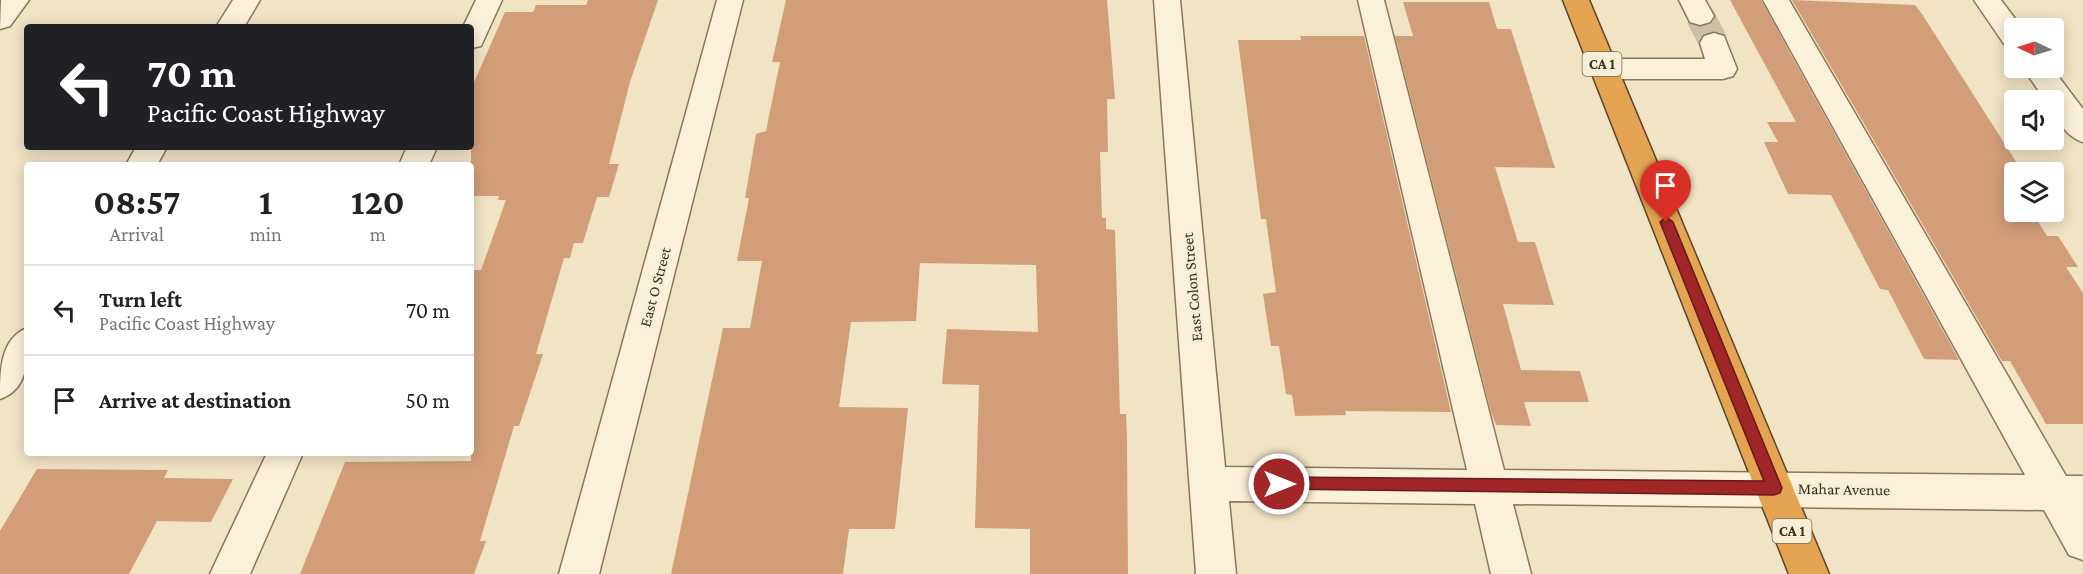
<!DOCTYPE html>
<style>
body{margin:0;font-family:"Crimson Pro",serif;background:#f6f6f6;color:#222;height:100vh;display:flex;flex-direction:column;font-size:22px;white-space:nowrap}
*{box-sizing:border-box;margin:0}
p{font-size:20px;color:#767676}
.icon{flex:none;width:33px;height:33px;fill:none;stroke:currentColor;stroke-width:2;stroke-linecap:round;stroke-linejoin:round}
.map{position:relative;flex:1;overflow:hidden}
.drawer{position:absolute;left:24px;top:162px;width:450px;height:294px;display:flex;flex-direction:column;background:#fff;border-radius:6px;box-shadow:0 3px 15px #0003}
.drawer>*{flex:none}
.banner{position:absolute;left:24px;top:24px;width:450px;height:126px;border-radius:6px;box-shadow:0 3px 15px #0003;background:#202124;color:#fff;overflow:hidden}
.needle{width:39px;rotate:274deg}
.buttons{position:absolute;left:2004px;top:18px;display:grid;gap:12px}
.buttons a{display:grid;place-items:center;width:60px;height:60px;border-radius:6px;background:#fff;box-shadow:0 3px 15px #0003;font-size:30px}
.pin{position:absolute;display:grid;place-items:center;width:51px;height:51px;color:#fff;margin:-62px -26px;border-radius:50% 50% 50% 0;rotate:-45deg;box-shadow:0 0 6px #0007}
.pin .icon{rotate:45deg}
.me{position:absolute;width:66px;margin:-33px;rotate:90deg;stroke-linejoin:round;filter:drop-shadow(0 0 4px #0008)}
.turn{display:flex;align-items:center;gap:21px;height:126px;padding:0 24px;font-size:27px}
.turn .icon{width:78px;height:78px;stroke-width:2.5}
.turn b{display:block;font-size:42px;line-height:51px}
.eta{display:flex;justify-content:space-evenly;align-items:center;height:102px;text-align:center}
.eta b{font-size:36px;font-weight:700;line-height:42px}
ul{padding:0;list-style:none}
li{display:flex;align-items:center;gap:18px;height:90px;padding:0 24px;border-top:2px solid #e0e0e0}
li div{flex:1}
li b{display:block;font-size:22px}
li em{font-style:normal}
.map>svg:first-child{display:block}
.building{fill:#d19e79}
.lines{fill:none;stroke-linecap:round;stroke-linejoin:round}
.minor-tunnel{stroke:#cdbfa4;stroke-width:29;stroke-dasharray:29 15;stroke-linecap:butt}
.minor-casing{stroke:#8d755a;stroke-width:3}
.highway-casing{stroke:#5b432e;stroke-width:3}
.minor{fill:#fbf1d9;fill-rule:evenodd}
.highway{fill:#e4a452;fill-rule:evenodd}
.route{fill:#a02627;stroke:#681919;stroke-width:1.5}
.labels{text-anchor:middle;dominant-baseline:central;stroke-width:4.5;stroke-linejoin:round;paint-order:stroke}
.shield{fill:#f8eed5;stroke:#746755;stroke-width:1.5}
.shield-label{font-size:15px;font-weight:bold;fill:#3c2d1e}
.street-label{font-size:16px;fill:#3c2d1e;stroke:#f8eed5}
</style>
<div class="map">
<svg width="2083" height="574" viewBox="0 0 2083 574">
<rect width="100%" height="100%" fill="#f1e4c5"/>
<g class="building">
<polygon points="588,0 658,0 630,82 609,164 619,164 609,197 597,197 583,243 574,243 570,258 564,258 536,354 543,354 519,426 514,426 480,541 486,541 474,574 300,574 345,462 471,461 471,270 481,270 506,200 498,200 499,196 471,196 471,89 505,12 533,12 536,5 586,5"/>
<polygon points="786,0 1107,0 1115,99 1107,99 1108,152 1100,152 1102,218 1106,218 1106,229 1115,230 1120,414 1126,414 1127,438 1128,574 1030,574 1030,529 975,528 979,385 942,384 947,329 1038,332 1036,265 920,263 916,321 851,322 839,407 908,408 895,529 849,529 843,574 671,574 723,328 750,328 762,261 737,261 749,198 745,198 756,134 766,131 780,62 772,62"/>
<polygon points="1730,0 1761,0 1959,360 1924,359 1888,290 1880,289 1831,195 1788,194 1764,142 1778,142 1767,122 1796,122"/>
<polygon points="1792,0 1915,5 1922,14 2022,171 2006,172 2014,185 2014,212 2032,212 2047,236 2058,236 2078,267 2066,267 2083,293 2083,424 2046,424 2010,361 2002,361"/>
<polygon points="1403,2 1489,2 1497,29 1511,29 1555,168 1495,167 1518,242 1535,242 1554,305 1503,304 1521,370 1580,371 1589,402 1524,402 1531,426 1496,425 1491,412 1395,36 1413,36"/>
<polygon points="1300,36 1364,36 1451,412 1345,411 1346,415 1295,416 1292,395 1286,394 1279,346 1271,346 1263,294 1276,292 1266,219 1261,219 1238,40 1301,40"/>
<polygon points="37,469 168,470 164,478 233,479 211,522 157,521 129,574 0,574 0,531"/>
</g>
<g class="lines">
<polyline class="minor-tunnel" points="1700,16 1714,43"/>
<g class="minor-casing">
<g id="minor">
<polygon points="1,0 29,0 10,26 0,29"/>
<polygon points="233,0 260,0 244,27 216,27"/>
<polygon points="476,0 502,0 481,46 471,48 471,27 463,27"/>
<polygon points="717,0 743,0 599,574 559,574"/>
<polygon points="1154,0 1180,0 1225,467 1467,470 1358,0 1384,0 1504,470 2025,475 1763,0 1789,0 2066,476 2083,476 2083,560 2069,555 2044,510 1513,504 1531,574 1491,574 1475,504 1229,501 1236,574 1196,574"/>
<polygon points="1679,0 1705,0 1714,16 1710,22 1700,25 1690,22"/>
<polygon points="1974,0 2001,0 2022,28 2014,28 2014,46 2004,44"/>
<polygon points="1714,33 1724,36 1737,69 1733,76 1723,79 1604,79 1594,76 1590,69 1594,62 1604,59 1705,59 1700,43 1704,36"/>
<path d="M2023,68h29l31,41v33c-17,-5 -29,-24 -29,-42h-9z"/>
<polygon points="136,147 167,147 157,165 126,165"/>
<polygon points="407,147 437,147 429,165 399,165"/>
<path d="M27,328c0,28 4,60 -27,71 0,-28 0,-60 27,-71z"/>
<polygon points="267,453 303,453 250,574 210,574"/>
</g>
</g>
<g class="highway-casing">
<polygon id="highway" points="1563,0 1589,0 1829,574 1789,574"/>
</g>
<use href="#minor" class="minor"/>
<use href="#highway" class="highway"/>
</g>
<polygon class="route" points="1666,217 1673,222 1782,488 1780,493 1774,495 1274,489 1272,484 1274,479 1279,477 1764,481 1660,222"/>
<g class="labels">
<g class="shield">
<rect x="1582.5" y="52" width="39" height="24" rx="4.5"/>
<rect x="1772.5" y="519" width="39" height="24" rx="4.5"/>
</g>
<g class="shield-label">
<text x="1602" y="64">CA 1</text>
<text x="1792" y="531">CA 1</text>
</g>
<g class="street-label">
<text transform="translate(655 287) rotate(-75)">East O Street</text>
<text transform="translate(1192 287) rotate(-95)">East Colon Street</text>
<text transform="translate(1844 489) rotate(1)">Mahar Avenue</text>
</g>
</g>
</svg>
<div class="buttons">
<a><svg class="needle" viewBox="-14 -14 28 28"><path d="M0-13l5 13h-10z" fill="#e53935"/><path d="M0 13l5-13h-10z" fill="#767676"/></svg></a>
<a><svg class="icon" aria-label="sound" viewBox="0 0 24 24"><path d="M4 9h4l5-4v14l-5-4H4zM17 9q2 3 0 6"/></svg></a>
<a><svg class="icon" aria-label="layers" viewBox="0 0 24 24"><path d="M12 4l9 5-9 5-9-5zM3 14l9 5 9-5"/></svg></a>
</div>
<div class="pin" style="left:1666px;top:222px;background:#d93025"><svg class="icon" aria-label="arrive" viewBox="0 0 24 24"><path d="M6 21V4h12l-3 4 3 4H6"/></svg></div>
<svg class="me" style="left:1279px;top:484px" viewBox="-20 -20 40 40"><circle r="17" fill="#a02627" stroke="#fff" stroke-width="3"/><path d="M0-11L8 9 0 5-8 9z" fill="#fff"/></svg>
<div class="banner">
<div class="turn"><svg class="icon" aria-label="left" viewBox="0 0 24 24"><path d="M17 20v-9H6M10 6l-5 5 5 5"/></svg><div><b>70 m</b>Pacific Coast Highway</div></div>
</div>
<section class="drawer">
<div class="eta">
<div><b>08:57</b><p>Arrival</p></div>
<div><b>1</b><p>min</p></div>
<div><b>120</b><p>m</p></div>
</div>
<ul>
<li><svg class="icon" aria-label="left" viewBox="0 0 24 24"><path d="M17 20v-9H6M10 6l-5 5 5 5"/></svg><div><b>Turn left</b><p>Pacific Coast Highway</p></div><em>70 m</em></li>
<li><svg class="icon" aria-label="arrive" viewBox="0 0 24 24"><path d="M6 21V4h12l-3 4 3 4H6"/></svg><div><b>Arrive at destination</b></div><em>50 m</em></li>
</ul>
</section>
</div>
